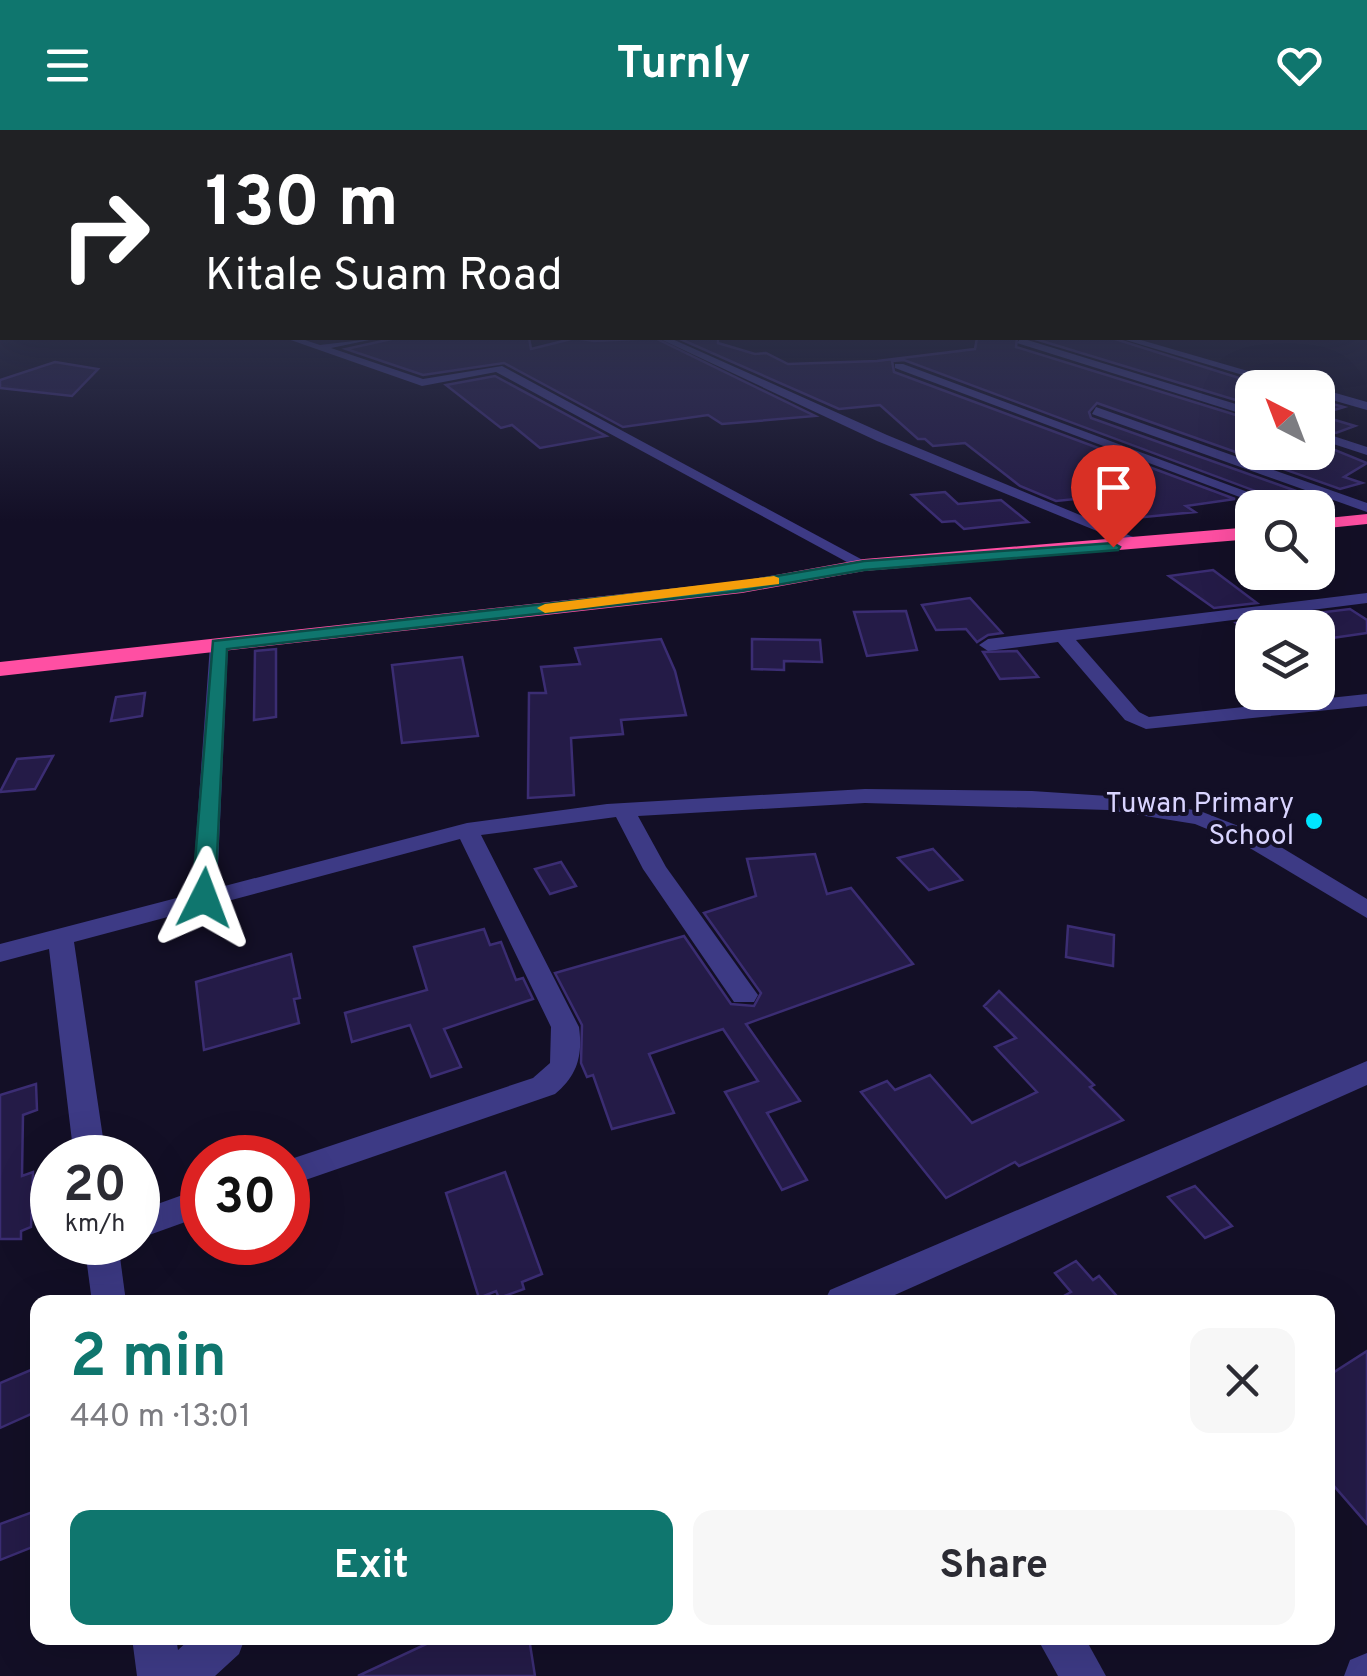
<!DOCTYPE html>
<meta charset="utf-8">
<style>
body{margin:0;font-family:Overpass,sans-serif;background:#f7f7f7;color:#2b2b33;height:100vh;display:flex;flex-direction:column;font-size:38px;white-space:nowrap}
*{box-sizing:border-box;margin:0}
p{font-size:32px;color:#7c7c81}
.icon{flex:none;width:55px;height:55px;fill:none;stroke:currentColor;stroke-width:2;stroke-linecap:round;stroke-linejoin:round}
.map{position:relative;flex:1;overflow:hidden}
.sheet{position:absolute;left:30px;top:1165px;width:1305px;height:350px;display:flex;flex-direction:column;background:#fff;border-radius:20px;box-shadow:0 10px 40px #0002}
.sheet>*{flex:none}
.hud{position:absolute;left:0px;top:0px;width:1368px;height:210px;box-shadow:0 10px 40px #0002;background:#202124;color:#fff;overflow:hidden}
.needle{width:65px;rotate:318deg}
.tools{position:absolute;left:1235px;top:240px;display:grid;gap:20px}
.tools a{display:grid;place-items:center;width:100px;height:100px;border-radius:20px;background:#fff;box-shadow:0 10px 40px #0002;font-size:50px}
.speed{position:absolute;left:30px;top:1005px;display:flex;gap:20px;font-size:50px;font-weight:700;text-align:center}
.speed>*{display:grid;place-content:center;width:130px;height:130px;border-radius:50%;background:#fff;box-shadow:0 10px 40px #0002;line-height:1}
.speed small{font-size:25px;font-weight:400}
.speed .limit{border:15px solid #d22;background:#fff;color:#111}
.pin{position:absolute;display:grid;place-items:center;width:85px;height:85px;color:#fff;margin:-102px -42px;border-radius:50% 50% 50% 0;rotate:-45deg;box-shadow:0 0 10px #0007}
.pin .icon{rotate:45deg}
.me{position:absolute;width:110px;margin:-55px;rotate:3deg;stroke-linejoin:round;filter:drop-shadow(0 0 8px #0008)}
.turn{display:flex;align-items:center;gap:35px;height:210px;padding:0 40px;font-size:45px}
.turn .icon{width:130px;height:130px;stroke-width:2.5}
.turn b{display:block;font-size:70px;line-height:85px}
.round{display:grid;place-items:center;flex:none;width:105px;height:105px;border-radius:20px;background:#f7f7f7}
.head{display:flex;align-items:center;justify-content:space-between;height:170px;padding:0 40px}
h1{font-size:60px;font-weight:700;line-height:75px;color:#0f766e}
.button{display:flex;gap:20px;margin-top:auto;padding:20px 40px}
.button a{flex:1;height:115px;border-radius:20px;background:#0f766e;color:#fff;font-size:40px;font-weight:700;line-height:115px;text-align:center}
.button a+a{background:#f7f7f7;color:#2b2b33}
header{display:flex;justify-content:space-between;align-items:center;height:130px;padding:0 40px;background:#0f766e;color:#fff;font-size:45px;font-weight:700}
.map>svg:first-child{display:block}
.building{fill:#241b47;stroke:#3b2d73;stroke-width:2.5}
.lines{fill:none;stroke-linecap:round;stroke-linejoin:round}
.minor{fill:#3d3a85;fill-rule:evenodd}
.highway{fill:#ff4fa3;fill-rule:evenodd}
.route{fill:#0f766e;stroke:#0a4d48;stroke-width:2.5}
.slow{fill:#f59e0b}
.poi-dot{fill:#00e5ff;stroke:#130f26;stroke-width:4}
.labels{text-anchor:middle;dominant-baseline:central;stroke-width:8;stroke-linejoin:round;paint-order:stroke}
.poi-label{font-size:28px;fill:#d9d4ff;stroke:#130f26;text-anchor:end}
</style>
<header><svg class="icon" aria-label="menu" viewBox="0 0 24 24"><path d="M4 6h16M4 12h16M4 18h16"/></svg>Turnly<svg class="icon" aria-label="heart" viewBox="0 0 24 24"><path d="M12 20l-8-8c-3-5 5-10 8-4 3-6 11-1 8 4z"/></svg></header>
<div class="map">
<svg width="1367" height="1546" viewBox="0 0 1367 1546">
<rect width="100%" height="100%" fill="#130f26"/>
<g class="building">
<polygon points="396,208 529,208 531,219 575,208 594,211 655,208 815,286 722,294 708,285 623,297 504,233 423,245 346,219"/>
<polygon points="678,208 718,208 718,213 755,224 766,223 788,234 877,231 975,219 977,208 1017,208 1016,217 1252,290 1252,322 1318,322 1318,313 1367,333 1344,347 1362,353 1340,359 1097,273 1089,282 1091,288 1313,367 1290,374 904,230 892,231 894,242 1235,369 1186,376 1195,382 1124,389 1095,367 1056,371 1020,356 965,313 933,316 925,309 918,309 880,275 839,279"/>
<polygon points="1032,208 1112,208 1271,258 1252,258 1252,275"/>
<polygon points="55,232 98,239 72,266 0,258 0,250"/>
<polygon points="495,246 606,306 540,318 512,295 501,298 446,255"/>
<polygon points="1318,270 1344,277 1318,285 1355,296 1336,303 1318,298"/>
<polygon points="945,362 958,374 1001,370 1028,392 964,399 955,391 942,392 912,365"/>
<polygon points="1213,440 1257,473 1214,478 1169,446"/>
<polygon points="970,468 1002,503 988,505 977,512 966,499 936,500 922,475"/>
<polygon points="1350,479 1367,490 1367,503 1318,510 1318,498 1242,498 1236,493"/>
<polygon points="906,481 917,520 867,526 854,482"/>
<polygon points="661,509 675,541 686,585 621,590 623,604 571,608 574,665 528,668 529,563 546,563 541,537 580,534 575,518"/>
<polygon points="752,509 820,510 822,532 784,531 784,540 752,539"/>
<polygon points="276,519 276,587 254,590 255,521"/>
<polygon points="1017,521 1038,547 1000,549 983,522"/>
<polygon points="462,527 478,606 402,613 392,535"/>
<polygon points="145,563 142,586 111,591 116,567"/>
<polygon points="53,626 35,659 0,662 17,629"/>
<polygon points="933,719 962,750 929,760 898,728"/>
<polygon points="815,724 827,764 851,758 913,834 746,894 800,971 767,983 807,1050 782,1060 725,962 758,951 723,899 649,924 674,983 612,999 593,945 587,947 581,933 582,895 555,843 684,806 731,874 754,876 761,863 704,783 756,766 747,729"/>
<polygon points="561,732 576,756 550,764 535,739"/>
<polygon points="1068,796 1114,805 1113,836 1066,827"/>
<polygon points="484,799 490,815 501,812 516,850 523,848 533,869 444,899 461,937 431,947 410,895 352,912 345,883 427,860 414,817"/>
<polygon points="291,824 300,868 294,869 299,893 204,920 196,852"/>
<polygon points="999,861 1094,955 1090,957 1123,990 1019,1036 1015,1032 946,1068 861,962 887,951 895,960 930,945 972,993 1037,962 995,917 1016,908 984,876"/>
<polygon points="36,954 37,980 23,985 22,1046 33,1042 31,1097 21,1101 21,1109 0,1109 0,965"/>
<polygon points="505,1042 542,1144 522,1152 524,1159 499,1168 496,1161 479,1168 446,1063"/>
<polygon points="1195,1056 1232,1096 1205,1108 1168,1067"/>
<polygon points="1076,1131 1093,1150 1099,1146 1122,1172 1053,1172 1071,1162 1055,1143"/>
<polygon points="1367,1221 1367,1394 1328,1349 1328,1246"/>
<polygon points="38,1237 38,1281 0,1298 0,1253"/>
<polygon points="38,1380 38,1415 0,1430 0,1394"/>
<polygon points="439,1508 529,1508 535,1546 358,1546"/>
</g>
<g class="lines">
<g class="minor">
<polygon points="285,208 299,208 320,215 379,208 331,218 423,249 502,236 872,435 858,438 496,242 422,256"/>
<polygon points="658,208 670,208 887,305 1150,414 1136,417 877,311"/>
<polygon points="1021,208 1252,279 1252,287 1017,213"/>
<polygon points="1119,208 1134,208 1307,258 1286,258"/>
<polygon points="895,234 903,234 1291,378 1269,378 895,238"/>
<polygon points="1318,258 1367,272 1367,280 1318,266"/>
<polygon points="1096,277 1367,373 1367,382 1092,284"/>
<polygon points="1318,301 1367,317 1367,325 1318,309"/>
<polygon points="1367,463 1367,473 1076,510 1139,582 1149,587 1367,564 1367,576 1146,599 1125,590 1058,512 988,521 979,515 988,509"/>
<path d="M219,509l9,6 -11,243 250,-65 140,-19 258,-15 167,2 76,5 92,15 59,23 108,65v19l-124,-74 -48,-20 -87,-14 -243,-7 -227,13 28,51 92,128 -4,7h-20l-91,-133 -27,-52 -135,18 98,192c4,29 -2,49 -24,67l-267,92v-26l245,-82 17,-15 1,-36 -91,-188 -386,103 32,216h-32l-25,-209 -49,13v-18l192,-50 18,-249z"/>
<polygon points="1367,931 1367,955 879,1172 824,1172 830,1160"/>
<polygon points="202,1058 202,1086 138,1109 138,1081"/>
<polygon points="84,1112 118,1112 126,1172 92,1172"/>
<polygon points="132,1508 176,1508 178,1520 191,1508 245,1508 239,1524 215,1546 137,1546"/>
<polygon points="1037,1508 1085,1508 1106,1546 1058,1546"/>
<polygon points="1367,1523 1367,1546 1344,1546 1350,1530"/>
</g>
<g class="highway">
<polygon points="1367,384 1367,394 1318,399 1318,389"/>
<polygon points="1252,397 1252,409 864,441 742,463 0,546 0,532 742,451 864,429"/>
</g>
</g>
<linearGradient id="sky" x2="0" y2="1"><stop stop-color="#0a0815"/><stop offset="0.45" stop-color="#333752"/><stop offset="1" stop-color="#333752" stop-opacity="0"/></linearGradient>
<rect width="1367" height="391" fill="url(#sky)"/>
<polygon class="route" points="1113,413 1120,417 1118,420 864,440 742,461 227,519 215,768 204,775 192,768 213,511 742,452 864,431"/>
<polygon class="slow" points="774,446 779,448 779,454 545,483 537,478 545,474"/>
<circle class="poi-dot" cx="1314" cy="691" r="10"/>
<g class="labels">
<g class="poi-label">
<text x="1294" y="675">Tuwan Primary<tspan x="1294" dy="32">School</tspan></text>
</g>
</g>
</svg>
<div class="tools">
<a><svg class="needle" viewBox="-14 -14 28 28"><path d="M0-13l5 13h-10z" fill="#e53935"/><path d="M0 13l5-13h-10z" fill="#7c7c81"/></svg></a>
<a><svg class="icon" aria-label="search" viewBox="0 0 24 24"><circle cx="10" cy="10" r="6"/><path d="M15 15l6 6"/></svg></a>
<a><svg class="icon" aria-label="layers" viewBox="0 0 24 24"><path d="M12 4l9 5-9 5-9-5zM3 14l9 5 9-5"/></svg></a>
</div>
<div class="speed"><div>20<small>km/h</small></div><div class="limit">30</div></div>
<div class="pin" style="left:1113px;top:417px;background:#d93025"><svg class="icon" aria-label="arrive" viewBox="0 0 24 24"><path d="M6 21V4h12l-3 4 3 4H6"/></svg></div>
<svg class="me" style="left:204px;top:768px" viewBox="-20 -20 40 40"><path d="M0-17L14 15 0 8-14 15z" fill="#0f766e" stroke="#fff" stroke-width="4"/></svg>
<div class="hud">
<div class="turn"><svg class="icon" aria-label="right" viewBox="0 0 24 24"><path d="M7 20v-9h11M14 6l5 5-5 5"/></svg><div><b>130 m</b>Kitale Suam Road</div></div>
</div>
<section class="sheet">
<div class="head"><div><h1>2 min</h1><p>440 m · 13:01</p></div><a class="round"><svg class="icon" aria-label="close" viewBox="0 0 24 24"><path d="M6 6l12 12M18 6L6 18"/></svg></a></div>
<div class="button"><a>Exit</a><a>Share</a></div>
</section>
</div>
